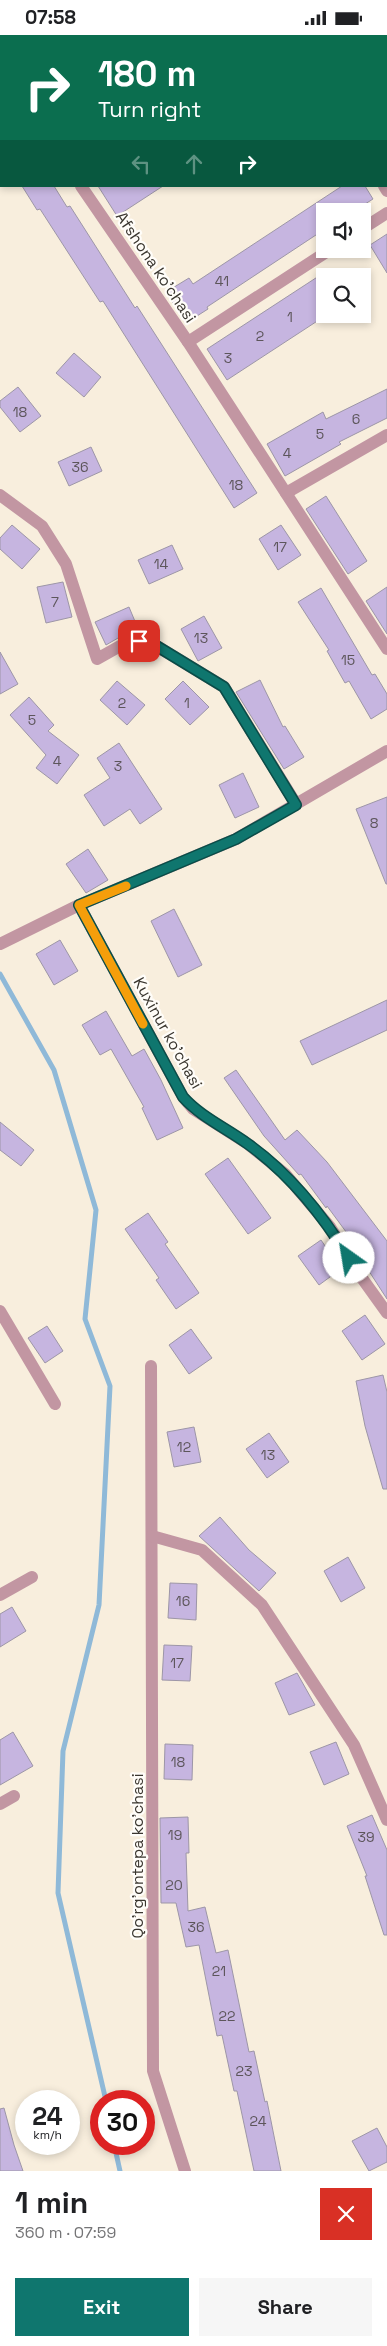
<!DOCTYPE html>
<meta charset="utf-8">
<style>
body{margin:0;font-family:"Space Grotesk",sans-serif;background:#f6f6f6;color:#202124;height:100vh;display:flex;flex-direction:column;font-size:19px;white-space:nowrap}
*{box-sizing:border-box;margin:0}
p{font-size:16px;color:#757577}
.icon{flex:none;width:28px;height:28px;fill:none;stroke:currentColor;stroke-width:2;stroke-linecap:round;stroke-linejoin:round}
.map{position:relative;height:2136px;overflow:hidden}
.sheet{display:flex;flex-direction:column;background:#fff;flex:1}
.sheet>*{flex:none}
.top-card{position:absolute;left:0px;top:0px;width:388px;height:152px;box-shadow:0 2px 8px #0003;background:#0b6e4f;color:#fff;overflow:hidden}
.controls{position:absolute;left:316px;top:168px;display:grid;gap:10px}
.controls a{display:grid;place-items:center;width:55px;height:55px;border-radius:0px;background:#fff;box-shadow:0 2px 8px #0003;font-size:25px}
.speed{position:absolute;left:15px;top:2055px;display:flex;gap:10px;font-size:25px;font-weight:700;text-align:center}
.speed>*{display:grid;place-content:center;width:65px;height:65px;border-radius:50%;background:#fff;box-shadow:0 2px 8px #0003;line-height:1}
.speed small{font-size:12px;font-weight:400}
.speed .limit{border:8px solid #d22;background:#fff;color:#111}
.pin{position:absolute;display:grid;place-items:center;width:42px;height:42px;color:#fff;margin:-21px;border-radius:10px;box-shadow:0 2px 8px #0006}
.me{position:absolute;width:55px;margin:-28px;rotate:328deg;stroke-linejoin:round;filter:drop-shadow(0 0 4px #0008)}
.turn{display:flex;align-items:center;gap:18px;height:105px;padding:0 15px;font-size:22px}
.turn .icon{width:65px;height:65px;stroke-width:2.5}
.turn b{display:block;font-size:35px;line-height:42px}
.lanes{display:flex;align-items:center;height:48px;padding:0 15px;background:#0003;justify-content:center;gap:25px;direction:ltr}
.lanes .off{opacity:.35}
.round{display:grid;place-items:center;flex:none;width:52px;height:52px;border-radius:0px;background:#f6f6f6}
.summary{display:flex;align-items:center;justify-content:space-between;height:85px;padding:0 15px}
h1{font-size:30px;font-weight:700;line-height:38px}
.cta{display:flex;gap:10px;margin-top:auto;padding:10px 15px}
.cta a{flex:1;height:58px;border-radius:0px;background:#0f766e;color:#fff;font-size:20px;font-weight:700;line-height:58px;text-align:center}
.cta a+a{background:#f6f6f6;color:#202124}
.status{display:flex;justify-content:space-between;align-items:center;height:35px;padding:0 25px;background:#fff;direction:ltr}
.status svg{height:14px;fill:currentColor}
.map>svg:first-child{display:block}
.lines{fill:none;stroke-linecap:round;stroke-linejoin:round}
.stream{stroke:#8fb9d8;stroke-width:5}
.building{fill:#c6b5e0;stroke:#9d96a7}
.street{stroke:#c296a2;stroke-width:12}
.route-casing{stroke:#0a4d48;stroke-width:12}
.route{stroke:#0f766e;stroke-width:9}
.slow{stroke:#f59e0b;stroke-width:9}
.labels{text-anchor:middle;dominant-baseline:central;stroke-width:4.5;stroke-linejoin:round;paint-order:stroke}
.number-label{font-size:14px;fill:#5d565b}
.street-label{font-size:16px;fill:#3a362f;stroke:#fffdf9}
</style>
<div class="status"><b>07:58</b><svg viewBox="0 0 49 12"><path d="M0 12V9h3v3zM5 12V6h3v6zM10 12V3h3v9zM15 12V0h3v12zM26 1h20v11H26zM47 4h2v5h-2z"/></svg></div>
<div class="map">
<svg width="387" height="2136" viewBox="0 0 387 2136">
<rect width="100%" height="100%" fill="#f8eedd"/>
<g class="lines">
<g class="stream">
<polyline points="0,939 54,1035 96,1175 85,1284 110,1351 99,1570 63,1716 58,1858 106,2066"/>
<polyline points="114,2109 120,2136"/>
</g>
</g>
<g class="building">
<polygon points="22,151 54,151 67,172 70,171 135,273 137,271 257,458 234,473 103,266 100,267 40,174 37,175"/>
<polygon points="98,151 163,151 117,181"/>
<polygon points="342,151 365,151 373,164 354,176 325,176 325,194 207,272 208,274 186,288 166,257 189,243 193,249"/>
<polygon points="387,199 387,238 370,210"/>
<polygon points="325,237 325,281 227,345 207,314"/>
<polygon points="74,318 101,342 84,362 56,338"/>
<polygon points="18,352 41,381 20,397 0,372 0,366"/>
<polygon points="387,354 387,383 339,407 341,409 285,441 267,409 323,377 326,384"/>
<polygon points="91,412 102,436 69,451 58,427"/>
<polygon points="326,461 367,526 348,539 306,474"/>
<polygon points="12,490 40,514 22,534 0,514 0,503"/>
<polygon points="281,490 301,520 278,535 259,504"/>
<polygon points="172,510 183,534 149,549 138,525"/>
<polygon points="63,547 72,582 46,588 37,552"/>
<polygon points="387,552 387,599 366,566"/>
<polygon points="321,553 372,640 375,639 387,659 387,674 371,684 349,646 345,648 327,616 329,615 298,567"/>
<polygon points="129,572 139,596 125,599 106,610 95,587"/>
<polygon points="204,581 222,613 198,626 181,594"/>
<polygon points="0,617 18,649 0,659"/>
<polygon points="260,645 283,692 285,691 304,722 284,734 236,657"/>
<polygon points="117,646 145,670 127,690 100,665"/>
<polygon points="183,646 209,672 190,690 165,664"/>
<polygon points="29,662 54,690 48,696 79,720 57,749 36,733 46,720 10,680"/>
<polygon points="119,708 162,774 140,789 130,774 104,791 84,760 110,743 97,723"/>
<polygon points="243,738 259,772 235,783 219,750"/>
<polygon points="387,762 387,849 386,849 356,774"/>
<polygon points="88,814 108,845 86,858 66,829"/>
<polygon points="174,874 202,930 178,942 151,886"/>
<polygon points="60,905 78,936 54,950 36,919"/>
<polygon points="387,965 387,995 312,1030 300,1006"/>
<polygon points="106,976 132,1021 144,1014 161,1045 183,1093 157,1105 142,1073 144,1072 111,1014 100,1020 82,990"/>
<polygon points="236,1035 285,1105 297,1095 327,1127 387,1206 387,1264 365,1230 369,1228 327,1171 326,1173 301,1139 299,1140 264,1101 224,1043"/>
<polygon points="0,1087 34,1115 21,1131 0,1115"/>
<polygon points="228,1123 271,1183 248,1199 205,1139"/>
<polygon points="148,1178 168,1207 165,1209 199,1258 176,1274 156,1245 159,1243 125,1194"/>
<polygon points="321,1205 341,1234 319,1250 298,1221"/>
<polygon points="365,1280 385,1309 362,1325 342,1296"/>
<polygon points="47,1291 63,1316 45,1328 28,1303"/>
<polygon points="191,1294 212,1323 189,1339 169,1310"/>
<polygon points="383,1340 387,1357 387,1454 383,1454 365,1391 356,1346"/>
<polygon points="194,1392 201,1427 174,1432 167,1397"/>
<polygon points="269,1398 289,1427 267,1443 246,1414"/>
<polygon points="220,1482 249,1515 276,1538 259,1556 199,1501"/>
<polygon points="348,1522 365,1553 341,1567 324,1536"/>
<polygon points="170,1548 197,1549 196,1585 168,1583"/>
<polygon points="12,1572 26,1596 0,1612 0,1579"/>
<polygon points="164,1610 192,1611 190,1646 162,1645"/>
<polygon points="297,1638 315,1670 289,1680 275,1648"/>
<polygon points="13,1697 33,1731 0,1750 0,1705"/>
<polygon points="336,1707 349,1739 324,1750 310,1717"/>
<polygon points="165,1709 193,1710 192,1745 164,1744"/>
<polygon points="372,1780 387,1815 387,1900 384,1900 365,1841 367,1841 347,1791"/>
<polygon points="188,1782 189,1818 186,1818 188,1876 205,1872 216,1918 228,1915 249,2017 254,2016 265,2067 267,2066 281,2136 254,2136 237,2056 234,2056 222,2000 217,2001 199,1910 186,1912 176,1868 161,1868 160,1783"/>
<polygon points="4,2073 14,2110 23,2136 0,2136 0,2074"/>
<polygon points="377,2093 387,2112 387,2127 369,2136 352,2106"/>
</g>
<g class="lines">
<g class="street">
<polyline points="288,0 289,1"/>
<polyline points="0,30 1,32"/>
<polyline points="81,151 188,307 387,614"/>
<polyline points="384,151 387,156"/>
<polyline points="362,194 387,178"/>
<polyline points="188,307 331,214"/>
<polyline points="286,458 387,400"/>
<polyline points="0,460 42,491 66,529 97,624 129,606 150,607 224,652 296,769"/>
<polyline points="79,870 183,1062 193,1074 248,1109 285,1139 330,1192 359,1239 387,1278"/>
<polyline points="0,909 79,870 236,804 387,716"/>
<polyline points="0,1276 55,1369"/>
<polyline points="151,1331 153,2036 185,2136"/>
<polyline points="152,1501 202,1515 262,1570 354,1710 387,1785"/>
<polyline points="0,1560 32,1542"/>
<polyline points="0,1769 14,1761"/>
</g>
</g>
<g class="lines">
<g class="route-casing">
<path id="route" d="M139,606l11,1 74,45 72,118 -60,34 -157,66 104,192c18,20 43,31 65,47 42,30 74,70 101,114"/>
</g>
<use href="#route" class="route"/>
<polyline class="slow" points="126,851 79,870 143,989"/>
</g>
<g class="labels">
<g class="number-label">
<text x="222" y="246">41</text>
<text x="290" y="282">1</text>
<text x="260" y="301">2</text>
<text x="228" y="323">3</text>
<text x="20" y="377">18</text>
<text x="356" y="384">6</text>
<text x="320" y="399">5</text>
<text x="287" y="418">4</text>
<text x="80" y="432">36</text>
<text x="236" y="450">18</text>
<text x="280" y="512">17</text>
<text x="161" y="529">14</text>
<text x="55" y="567">7</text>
<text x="201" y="603">13</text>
<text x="348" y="625">15</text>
<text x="122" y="668">2</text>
<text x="187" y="668">1</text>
<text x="32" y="685">5</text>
<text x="57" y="726">4</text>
<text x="118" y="731">3</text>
<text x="374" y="788">8</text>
<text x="184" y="1412">12</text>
<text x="268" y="1420">13</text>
<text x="183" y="1566">16</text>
<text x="177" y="1628">17</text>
<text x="178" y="1727">18</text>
<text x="175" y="1800">19</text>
<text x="366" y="1802">39</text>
<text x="174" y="1850">20</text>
<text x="196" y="1892">36</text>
<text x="219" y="1936">21</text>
<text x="227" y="1981">22</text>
<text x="244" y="2036">23</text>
<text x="258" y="2086">24</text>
</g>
<g class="street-label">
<text transform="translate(156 232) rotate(56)">Afshona ko'chasi</text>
<text transform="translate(168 998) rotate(61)">Kuxinur ko'chasi</text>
<text transform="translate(137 1821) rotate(-90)">Qo'rg'ontepa ko'chasi</text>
</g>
</g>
</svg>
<div class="controls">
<a><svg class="icon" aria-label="sound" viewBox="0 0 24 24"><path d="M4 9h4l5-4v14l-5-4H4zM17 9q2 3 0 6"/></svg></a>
<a><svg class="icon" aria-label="search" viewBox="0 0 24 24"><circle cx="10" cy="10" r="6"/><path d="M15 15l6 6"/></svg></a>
</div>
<div class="speed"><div>24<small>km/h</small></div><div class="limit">30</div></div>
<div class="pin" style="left:139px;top:606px;background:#d93025"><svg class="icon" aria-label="arrive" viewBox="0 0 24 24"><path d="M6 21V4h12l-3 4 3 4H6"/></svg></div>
<svg class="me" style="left:349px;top:1223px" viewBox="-20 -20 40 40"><circle r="19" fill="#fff"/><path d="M0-13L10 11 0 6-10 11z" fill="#0f766e"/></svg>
<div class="top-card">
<div class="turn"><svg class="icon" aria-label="right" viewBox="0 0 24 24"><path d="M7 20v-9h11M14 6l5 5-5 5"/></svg><div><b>180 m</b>Turn right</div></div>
<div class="lanes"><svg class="icon off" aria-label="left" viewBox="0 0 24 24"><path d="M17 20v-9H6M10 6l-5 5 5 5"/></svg><svg class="icon off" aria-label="ahead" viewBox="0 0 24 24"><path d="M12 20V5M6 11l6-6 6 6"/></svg><svg class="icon" aria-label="right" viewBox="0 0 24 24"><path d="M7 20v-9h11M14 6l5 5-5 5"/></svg></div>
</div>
</div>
<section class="sheet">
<div class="summary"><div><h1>1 min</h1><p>360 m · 07:59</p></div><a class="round" style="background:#d93025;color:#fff"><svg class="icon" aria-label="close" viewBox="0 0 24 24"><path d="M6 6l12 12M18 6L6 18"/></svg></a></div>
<div class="cta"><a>Exit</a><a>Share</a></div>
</section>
